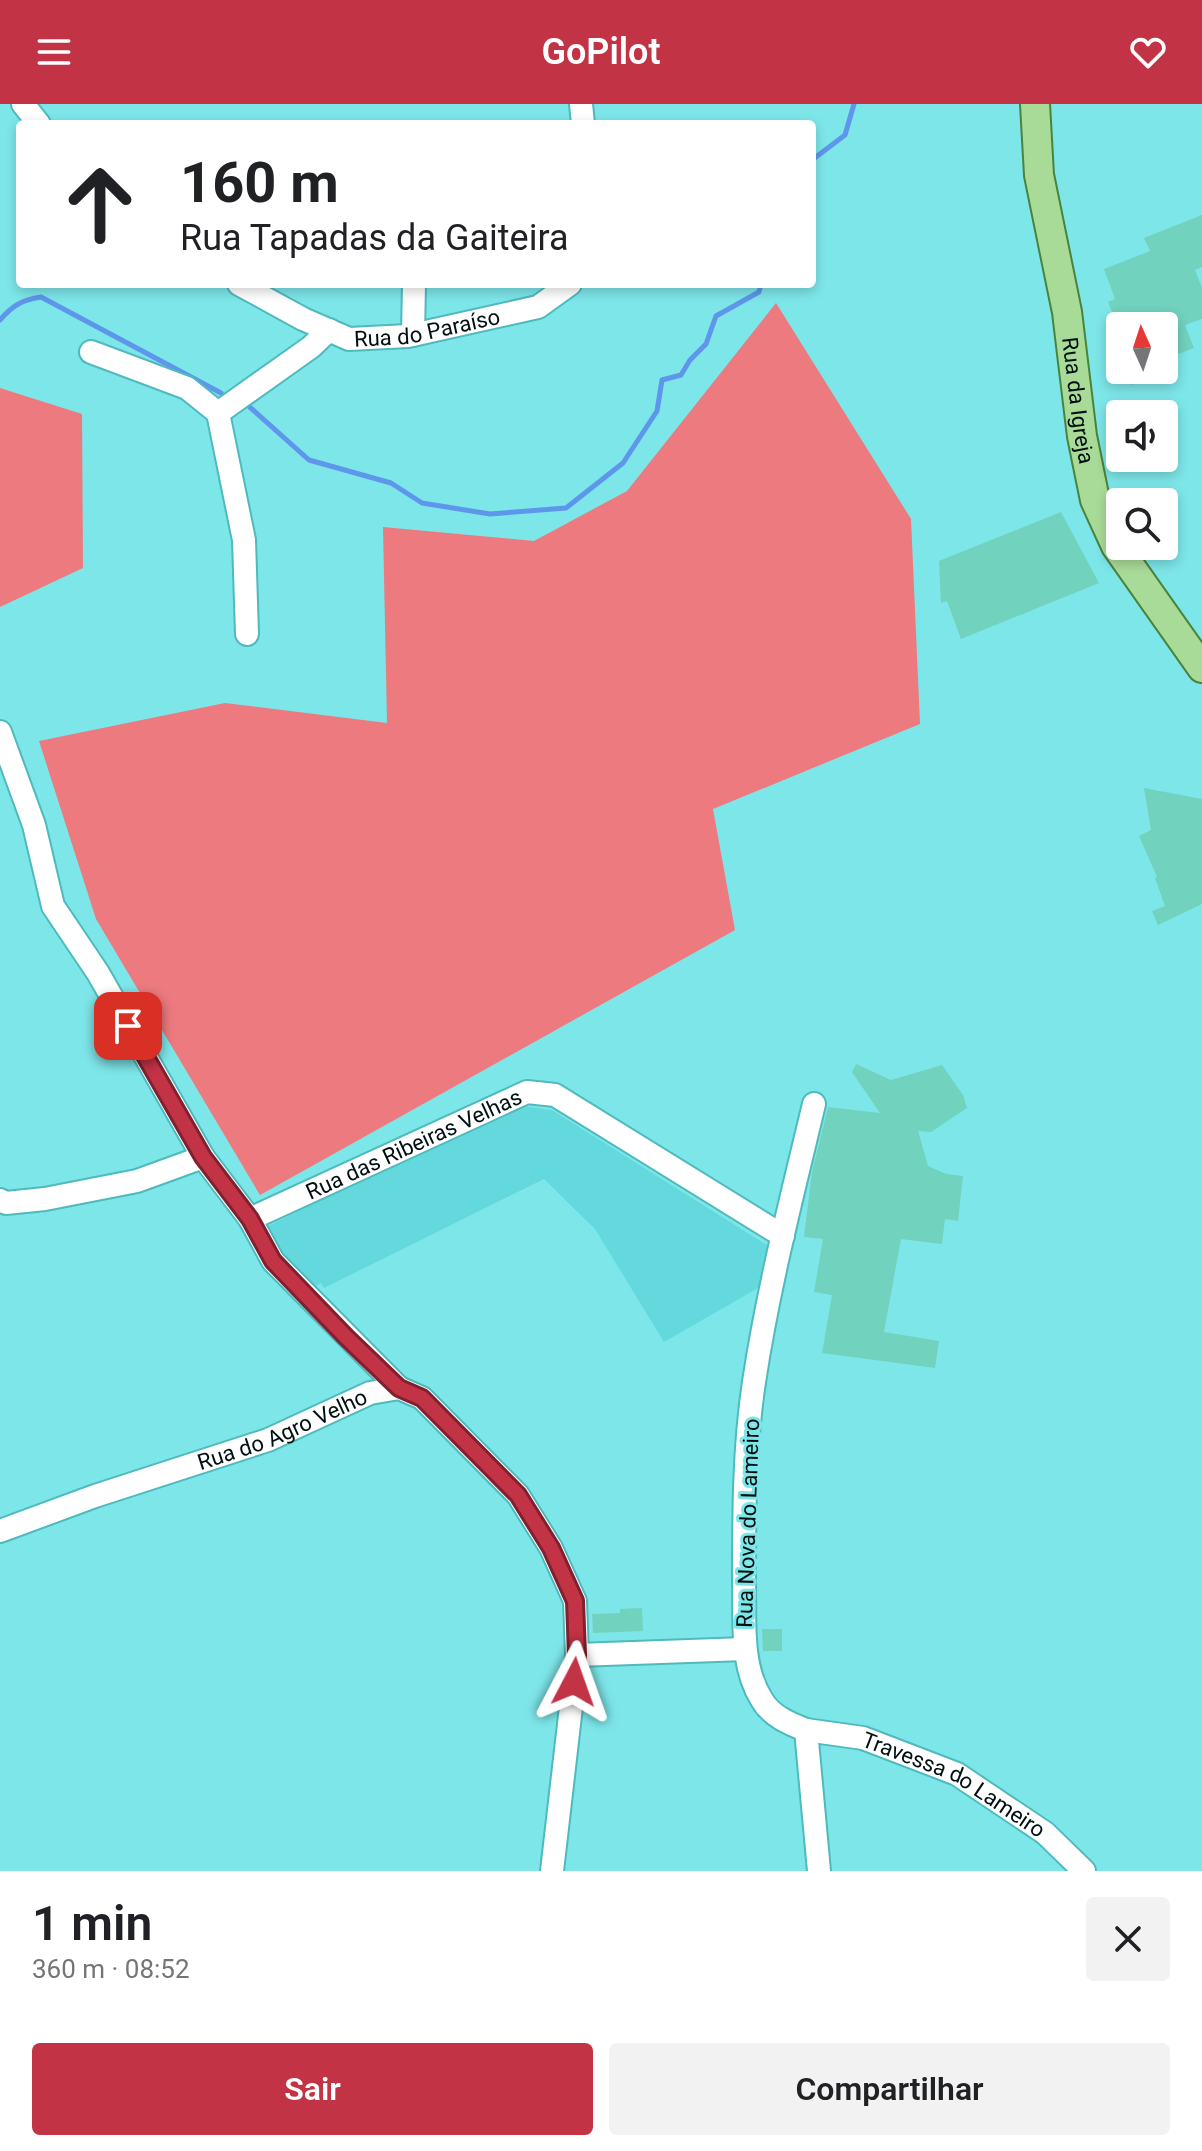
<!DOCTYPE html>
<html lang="pt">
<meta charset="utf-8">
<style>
body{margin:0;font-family:Roboto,sans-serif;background:#f2f2f2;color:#202124;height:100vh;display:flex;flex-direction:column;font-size:30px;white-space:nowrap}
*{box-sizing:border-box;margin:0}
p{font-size:26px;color:#757577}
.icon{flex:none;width:44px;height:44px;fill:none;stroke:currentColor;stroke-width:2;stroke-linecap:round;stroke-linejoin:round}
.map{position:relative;height:1767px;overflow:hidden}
.details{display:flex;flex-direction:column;background:#fff;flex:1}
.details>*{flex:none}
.guide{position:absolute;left:16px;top:16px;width:800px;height:168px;border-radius:8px;box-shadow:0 4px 12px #0003;background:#fff;color:#202124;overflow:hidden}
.needle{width:52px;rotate:357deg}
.tools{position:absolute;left:1106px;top:208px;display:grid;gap:16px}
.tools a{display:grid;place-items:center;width:72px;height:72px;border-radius:8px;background:#fff;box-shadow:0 4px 12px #0003;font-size:40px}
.pin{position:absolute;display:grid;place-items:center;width:68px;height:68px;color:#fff;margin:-34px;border-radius:16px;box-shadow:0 4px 12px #0006}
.me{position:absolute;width:88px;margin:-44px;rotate:4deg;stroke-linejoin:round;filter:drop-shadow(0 0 6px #0008)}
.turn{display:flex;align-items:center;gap:28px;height:168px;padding:0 32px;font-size:36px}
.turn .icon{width:104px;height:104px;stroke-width:2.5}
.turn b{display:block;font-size:56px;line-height:68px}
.round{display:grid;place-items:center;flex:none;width:84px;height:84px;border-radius:8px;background:#f2f2f2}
.overview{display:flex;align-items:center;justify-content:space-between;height:136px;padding:0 32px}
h1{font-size:48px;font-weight:600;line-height:60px}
.cta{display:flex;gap:16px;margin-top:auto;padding:16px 32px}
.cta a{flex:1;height:92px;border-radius:8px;background:#c33346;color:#fff;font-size:32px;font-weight:600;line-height:92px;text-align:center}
.cta a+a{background:#f2f2f2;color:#202124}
header{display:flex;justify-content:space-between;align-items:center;height:104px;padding:0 32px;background:#c33346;color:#fff;font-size:36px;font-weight:600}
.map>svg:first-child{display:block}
.built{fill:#63d9dd}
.forest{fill:#ec7a7f}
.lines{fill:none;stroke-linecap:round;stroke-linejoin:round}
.stream{stroke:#5e96eb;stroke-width:5}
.building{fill:#71d2be}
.minor-casing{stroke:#4fbabe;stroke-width:26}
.major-casing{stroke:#49843c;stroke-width:32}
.minor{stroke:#fff;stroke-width:22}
.major{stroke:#a9db98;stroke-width:28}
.route-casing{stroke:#7f212e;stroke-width:20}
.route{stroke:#c33346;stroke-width:14}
.labels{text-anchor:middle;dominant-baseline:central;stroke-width:6;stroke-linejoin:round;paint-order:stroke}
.street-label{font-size:22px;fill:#000f10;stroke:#7de6e9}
</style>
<header><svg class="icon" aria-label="menu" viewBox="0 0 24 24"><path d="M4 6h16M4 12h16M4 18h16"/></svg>GoPilot<svg class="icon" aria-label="heart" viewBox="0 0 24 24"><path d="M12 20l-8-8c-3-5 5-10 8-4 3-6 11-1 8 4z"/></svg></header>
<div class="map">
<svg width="1202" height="1767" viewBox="0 0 1202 1767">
<rect width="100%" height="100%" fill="#7de6e9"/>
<polygon class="built" points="515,1001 552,1006 770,1143 758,1184 664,1238 595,1125 544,1075 324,1184 321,1179 313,1184 281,1149 266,1123"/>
<g class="forest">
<polygon points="776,199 911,415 920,620 713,705 735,826 260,1091 96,815 39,637 225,599 387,619 383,423 534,437 627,387"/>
<polygon points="0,284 82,310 83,464 0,503"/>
</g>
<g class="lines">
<g class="stream">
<polyline points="812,56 845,31 854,0"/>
<path d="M0,216c13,-15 22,-20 41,-23l180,96"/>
<polyline points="244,298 309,356 391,379 422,399 490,410 566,404 623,359 657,307 662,276 681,271 690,256 706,240 716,212 759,188 761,180"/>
</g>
</g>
<g class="building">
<polygon points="1202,111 1202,163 1195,166 1202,184 1202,215 1185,221 1194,244 1164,256 1164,222 1118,222 1108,198 1115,195 1104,165 1150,147 1144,134"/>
<polygon points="1125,266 1167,266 1167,267 1131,281"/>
<polygon points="1061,408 1099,479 961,535 947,497 941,499 939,457"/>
<polygon points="1144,684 1202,695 1202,800 1158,821 1152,807 1165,802 1155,774 1157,773 1139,732 1151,726"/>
<polygon points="856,960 891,976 942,961 963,991 967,1004 931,1028 918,1027 928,1062 946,1070 963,1072 958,1117 945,1115 942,1140 901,1135 884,1228 939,1237 935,1264 822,1249 832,1191 814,1188 823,1135 804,1133 812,1068 828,1003 880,1009 852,968"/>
<polygon points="642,1504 643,1527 593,1529 592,1510 620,1509 620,1505"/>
<polygon points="762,1525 782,1525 782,1547 763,1547"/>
</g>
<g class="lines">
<g class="minor-casing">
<g id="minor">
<polyline points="23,0 39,20"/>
<polyline points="581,0 583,20"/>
<path id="s1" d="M239,180l64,35 46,20 59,-3 130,-29 32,-23"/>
<polyline points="413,231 414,180"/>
<polyline points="91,248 187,284 218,309 311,243 329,226"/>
<polyline points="218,309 244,436 247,530"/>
<polyline points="0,628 34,721 53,802 98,869 203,1053 250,1115 273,1157 399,1284"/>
<path d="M814,1000c-22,92 -46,185 -60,278 -10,66 -10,133 -10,200 1,38 -4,84 18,118 9,16 28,24 44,30l13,141"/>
<polyline points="0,1096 6,1099 45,1095 137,1077 203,1053"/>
<path id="s2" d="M250,1115l277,-127 28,3 228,141"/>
<path id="s3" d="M0,1427l95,-35 173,-56 102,-47 29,-5 23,10 96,97 33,53 24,53 2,54 -25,216"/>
<polyline points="577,1551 745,1545"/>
<path id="s4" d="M806,1626l57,8 94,36 88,59 39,38"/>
</g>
</g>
<g class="major-casing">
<g id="major">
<path id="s5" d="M1035,0l4,71 28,137 15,124 13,64 21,46 86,122"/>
</g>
</g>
<use href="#minor" class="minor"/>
<use href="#major" class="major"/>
</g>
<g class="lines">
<g class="route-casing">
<polyline id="route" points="128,922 203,1053 250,1115 273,1157 346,1233 399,1284 422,1294 518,1391 551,1444 575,1497 577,1551 574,1578"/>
</g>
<use href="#route" class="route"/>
</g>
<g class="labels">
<g class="street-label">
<text stroke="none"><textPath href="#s1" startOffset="202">Rua do Paraíso</textPath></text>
<text stroke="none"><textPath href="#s5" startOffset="300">Rua da Igreja</textPath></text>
<text stroke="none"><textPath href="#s2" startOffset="180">Rua das Ribeiras Velhas</textPath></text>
<text stroke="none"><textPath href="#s3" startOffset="300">Rua do Agro Velho</textPath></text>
<text transform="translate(748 1419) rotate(-88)">Rua Nova do Lameiro</text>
<text stroke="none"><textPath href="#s4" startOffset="160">Travessa do Lameiro</textPath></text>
</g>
</g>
</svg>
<div class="tools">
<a><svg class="needle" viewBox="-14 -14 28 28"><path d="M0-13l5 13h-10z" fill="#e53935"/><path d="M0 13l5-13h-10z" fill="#757577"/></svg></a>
<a><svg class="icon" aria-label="sound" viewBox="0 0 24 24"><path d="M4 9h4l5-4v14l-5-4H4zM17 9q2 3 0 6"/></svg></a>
<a><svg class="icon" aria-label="search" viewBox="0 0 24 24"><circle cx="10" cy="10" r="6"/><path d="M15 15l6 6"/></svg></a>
</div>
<div class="pin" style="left:128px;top:922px;background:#d93025"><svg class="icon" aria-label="arrive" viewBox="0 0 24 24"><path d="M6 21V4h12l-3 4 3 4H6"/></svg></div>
<svg class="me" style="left:574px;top:1578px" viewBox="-20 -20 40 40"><path d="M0-17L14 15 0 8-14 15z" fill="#c33346" stroke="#fff" stroke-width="4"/></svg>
<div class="guide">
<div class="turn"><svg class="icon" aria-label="ahead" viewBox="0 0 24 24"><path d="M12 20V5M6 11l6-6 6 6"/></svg><div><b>160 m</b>Rua Tapadas da Gaiteira</div></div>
</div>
</div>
<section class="details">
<div class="overview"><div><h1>1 min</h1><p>360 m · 08:52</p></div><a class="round"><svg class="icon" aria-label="close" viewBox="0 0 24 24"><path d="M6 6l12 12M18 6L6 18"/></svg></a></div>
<div class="cta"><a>Sair</a><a>Compartilhar</a></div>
</section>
